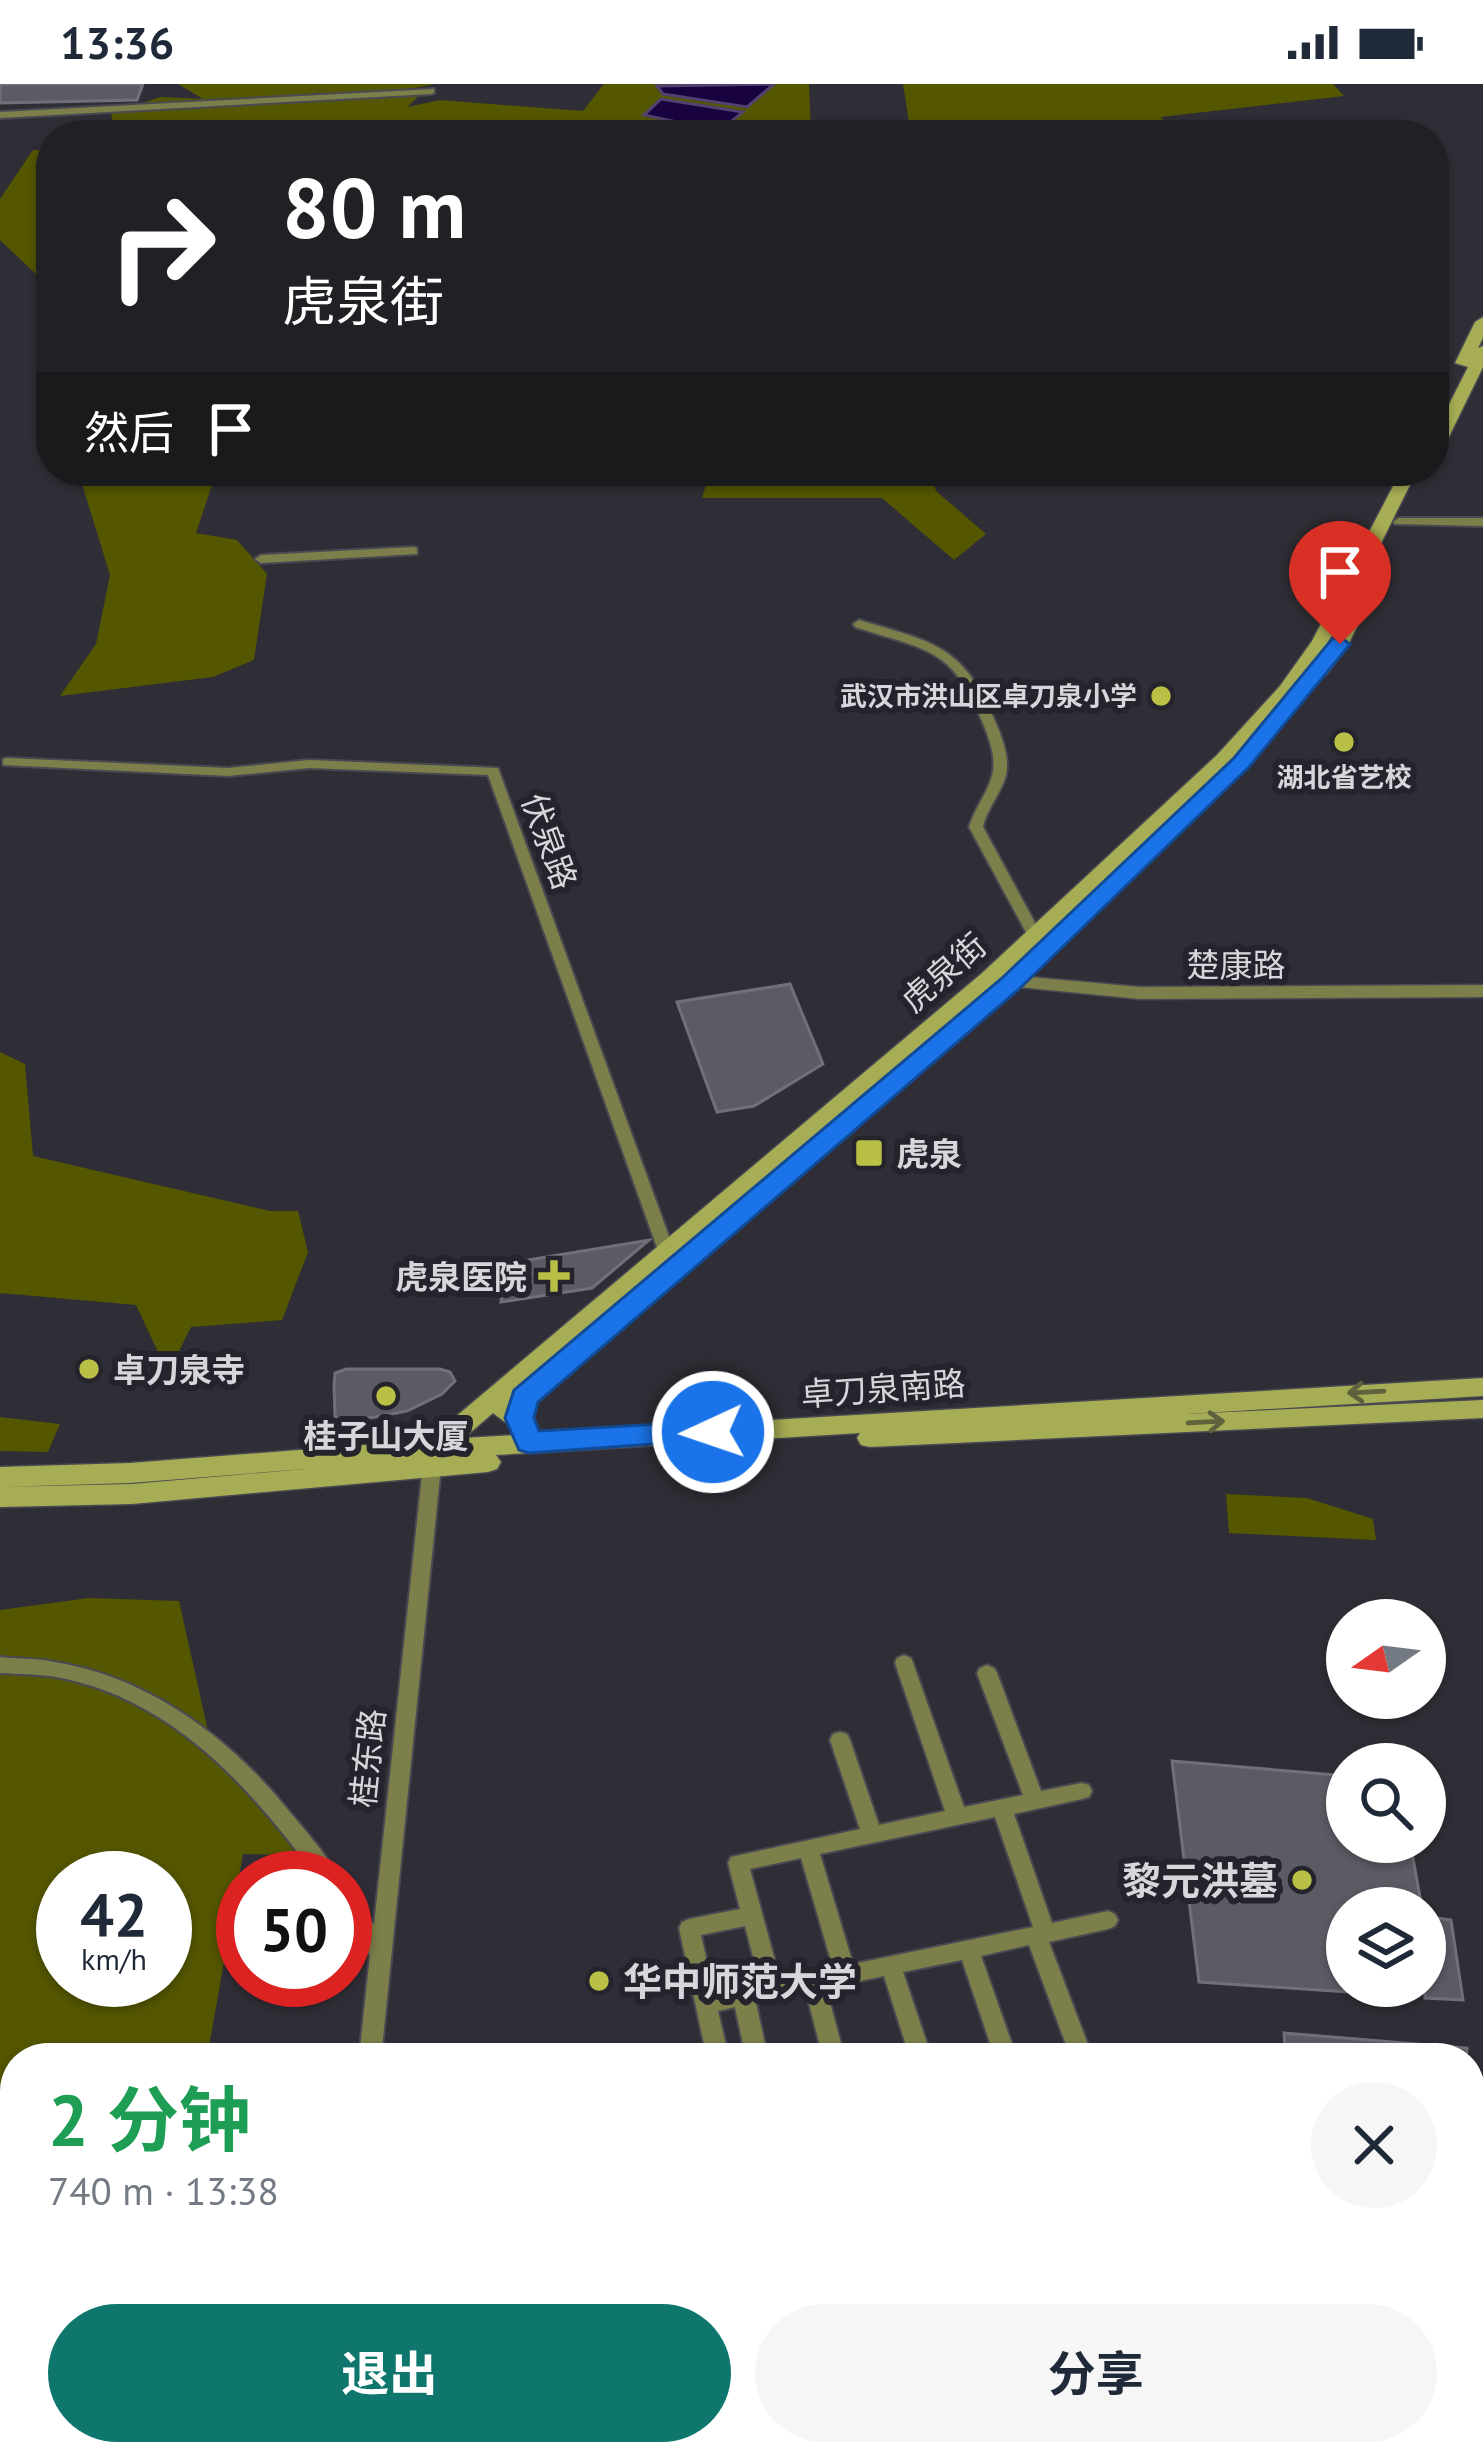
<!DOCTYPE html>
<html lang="zh">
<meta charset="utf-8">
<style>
body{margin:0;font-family:"PT Sans","Noto Sans SC",sans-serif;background:#f6f6f7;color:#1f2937;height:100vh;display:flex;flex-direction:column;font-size:45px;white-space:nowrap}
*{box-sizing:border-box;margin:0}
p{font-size:39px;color:#747a83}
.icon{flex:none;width:66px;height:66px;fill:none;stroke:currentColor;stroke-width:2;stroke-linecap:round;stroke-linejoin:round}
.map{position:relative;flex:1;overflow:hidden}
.sheet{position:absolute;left:0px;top:1959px;width:1485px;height:423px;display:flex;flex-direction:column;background:#fff;border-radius:48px 48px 0 0;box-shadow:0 3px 9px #0004}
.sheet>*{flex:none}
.top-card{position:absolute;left:36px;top:36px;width:1413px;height:366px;border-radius:48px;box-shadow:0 3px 9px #0004;background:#202124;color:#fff;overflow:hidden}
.needle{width:78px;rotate:256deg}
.fabs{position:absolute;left:1326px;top:1515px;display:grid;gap:24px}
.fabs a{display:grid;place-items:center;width:120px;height:120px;border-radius:50%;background:#fff;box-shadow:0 3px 9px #0004;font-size:60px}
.speed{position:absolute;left:36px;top:1767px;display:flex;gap:24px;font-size:60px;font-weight:700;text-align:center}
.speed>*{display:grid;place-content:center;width:156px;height:156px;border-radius:50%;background:#fff;box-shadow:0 3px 9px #0004;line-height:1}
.speed small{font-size:30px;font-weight:400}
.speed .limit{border:18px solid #d22;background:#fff;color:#111}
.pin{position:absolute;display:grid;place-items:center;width:102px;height:102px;color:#fff;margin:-123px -51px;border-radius:50% 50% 50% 0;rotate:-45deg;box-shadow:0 0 12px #0007}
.pin .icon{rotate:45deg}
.me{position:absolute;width:132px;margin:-66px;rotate:267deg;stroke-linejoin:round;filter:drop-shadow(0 0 9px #0008)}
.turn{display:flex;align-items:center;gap:42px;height:252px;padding:0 48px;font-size:54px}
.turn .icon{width:156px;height:156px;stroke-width:2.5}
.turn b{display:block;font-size:84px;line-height:102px}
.then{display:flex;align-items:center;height:114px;padding:0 48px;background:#0003;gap:24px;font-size:45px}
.round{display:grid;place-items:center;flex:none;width:126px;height:126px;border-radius:63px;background:#f6f6f7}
.head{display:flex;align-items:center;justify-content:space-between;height:204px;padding:0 48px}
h1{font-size:72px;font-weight:700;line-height:90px;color:#1e9e55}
.action{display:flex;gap:24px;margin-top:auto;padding:24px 48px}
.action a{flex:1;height:138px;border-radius:72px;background:#0f766e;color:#fff;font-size:48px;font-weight:700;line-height:138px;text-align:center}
.action a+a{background:#f6f6f7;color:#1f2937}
.status{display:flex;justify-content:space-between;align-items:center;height:84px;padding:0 60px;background:#fff;direction:ltr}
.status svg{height:33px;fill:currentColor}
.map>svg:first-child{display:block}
.green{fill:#545600;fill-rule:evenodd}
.water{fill:#180240;stroke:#51426f;stroke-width:3}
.building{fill:#5c5b64;stroke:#717079;stroke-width:3}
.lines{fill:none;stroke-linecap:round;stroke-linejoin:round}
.minor-casing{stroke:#4a4951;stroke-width:4}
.tertiary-casing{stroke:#4a4951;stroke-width:3}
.secondary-casing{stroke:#4a4951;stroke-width:3}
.minor{fill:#7c7f4a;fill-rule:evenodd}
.tertiary{fill:#7c7f4a;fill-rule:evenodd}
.secondary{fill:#a7ad54;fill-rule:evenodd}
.oneway{stroke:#60623e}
.route{fill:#1a73e8;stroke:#114b97;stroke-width:3}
.poi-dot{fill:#bac045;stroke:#25242c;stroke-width:4.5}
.labels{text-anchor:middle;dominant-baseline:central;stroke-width:12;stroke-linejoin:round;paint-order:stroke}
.far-poi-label{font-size:27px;font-weight:bold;fill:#d7d6dc;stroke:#25242c;text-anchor:end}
.street-label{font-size:33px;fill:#d7d6dc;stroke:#25242c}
.poi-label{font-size:33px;font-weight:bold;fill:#d7d6dc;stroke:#25242c;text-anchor:start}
.near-poi-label{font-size:39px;font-weight:bold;fill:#d7d6dc;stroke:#25242c;text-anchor:end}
</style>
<div class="status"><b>13:36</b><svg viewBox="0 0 49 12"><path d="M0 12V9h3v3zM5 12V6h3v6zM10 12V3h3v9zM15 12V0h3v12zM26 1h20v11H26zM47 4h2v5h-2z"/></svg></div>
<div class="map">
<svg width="1483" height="2380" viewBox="0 0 1483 2380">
<rect width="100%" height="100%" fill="#2f2e36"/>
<g class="green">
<polygon points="178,0 435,0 410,5 421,10 407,23 440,16 583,27 604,0 809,0 811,51 115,51 111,29 161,13 203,15"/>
<polygon points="903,0 1333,0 1344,12 1161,33 1175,51 911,51"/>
<polygon points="33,66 51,66 51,197 38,192 0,156 0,115"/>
<polygon points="78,387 278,387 278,393 215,392 196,449 237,456 267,490 254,576 213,593 60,612 96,560 110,491"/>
<polygon points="760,387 930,387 936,407 986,450 954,476 882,414 702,414 709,391"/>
<polygon points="0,968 25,980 33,1072 270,1127 298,1127 308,1168 282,1236 191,1243 179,1267 158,1268 136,1221 0,1209"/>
<polygon points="0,1333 60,1340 48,1368 0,1367"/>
<polygon points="1226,1410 1307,1414 1373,1435 1376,1456 1229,1449"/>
<path d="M89,1514l90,3 35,157 91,97 -62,-1 -36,204h-192v217l-15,10v-675zM63,1794h102v102h-102z"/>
<polygon points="28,2367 272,2367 273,2380 0,2380 0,2373"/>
<polygon points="980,2367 1283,2367 1288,2380 984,2380"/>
</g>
<g class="water">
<polygon points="774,0 747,23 663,10 657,2"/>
<polygon points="661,15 743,28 719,47 644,31"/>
</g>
<g class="building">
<polygon points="0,0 143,0 137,16 0,19"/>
<polygon points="790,900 823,980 754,1022 717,1028 677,918"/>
<polygon points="649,1156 592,1204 501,1218 504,1180"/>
<polygon points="346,1285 440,1285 450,1288 455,1297 442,1310 407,1327 343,1339 335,1332 334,1301 335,1289"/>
<polygon points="1172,1677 1347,1692 1347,1758 1410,1758 1422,1824 1347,1824 1347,1908 1199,1898"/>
<polygon points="1425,1832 1451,1836 1463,1916 1425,1914"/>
<polygon points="1284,1949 1467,1964 1466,1974 1286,1974"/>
</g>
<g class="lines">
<g class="minor-casing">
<g id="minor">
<polygon points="434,5 434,9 431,10 0,34 0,28"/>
<polygon points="1399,434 1483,434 1483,442 1395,440 1393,438"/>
<polygon points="413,463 417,464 417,470 261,479 255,475 261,471"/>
<path d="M859,536c73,22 104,24 136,101 7,16 15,37 11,54 -5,19 -19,33 -23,52l58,107 -2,3 -5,1 -7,-4 -58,-107c5,-18 18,-33 23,-51 5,-18 -3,-38 -10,-55 -30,-75 -58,-71 -127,-94l-2,-3z"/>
<polygon points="8,674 228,684 309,676 498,684 675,1169 673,1173 661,1173 659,1169 488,691 309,684 228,692 3,681 3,675"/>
<polygon points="432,1375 438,1377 441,1382 381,1974 359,1974 370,1871 345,1834 345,1808 352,1811 374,1841 423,1382 426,1377"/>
<path d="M904,1571l7,3 2,5 51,144 59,-12 -46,-122 3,-5 7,-3 7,3 3,5 44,118 41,-8 7,2 3,6 -3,6 -7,2 -68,15 38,109 56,-12 7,3 3,6 -3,6 -7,3 -59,13 44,116h-22l-42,-113 -48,11 36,102h-22l-33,-98 -59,12 29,86h-22l-26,-82 -58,12 19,70h-22l-17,-66 -50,11 12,55h-22l-11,-51 -17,4 11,47h-22l-28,-130 3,-6 7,-3 51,-10 -12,-46 3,-6 129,-28 -30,-89 3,-6 7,-2 7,2 3,6 29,85 66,-14 -50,-148 2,-5zM995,1733l38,110 -180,37 -33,-110zM801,1774l32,110 -53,11 -30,-110zM745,1842l15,57 -46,10 -13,-58z"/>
<path d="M0,1573c18,2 37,1 55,5 92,15 170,72 229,143 19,23 41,47 55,73h-22c-66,-90 -145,-180 -261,-201 -18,-3 -38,-3 -56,-4z"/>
<polygon points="15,2293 15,2317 0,2319 0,2295"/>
<polygon points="352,2367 376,2367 377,2380 353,2380"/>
<polygon points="466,2367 490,2367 492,2380 468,2380"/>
<polygon points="600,2367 624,2367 627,2380 603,2380"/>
<polygon points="709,2367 733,2367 736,2378 738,2371 751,2367 811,2367 807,2375 795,2380 712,2380"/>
</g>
</g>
<g class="tertiary-casing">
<polygon id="tertiary" points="996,890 1140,903 1483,901 1483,913 1140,915 989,900 987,896"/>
</g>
<g class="secondary-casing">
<g id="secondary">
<polygon points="1483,233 1483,254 1478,264 1483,262 1483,283 1442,367 1434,372 1434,350 1468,283 1455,279 1475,238"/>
<path d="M1401,387h16c-38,74 -71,152 -121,219 -53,72 -126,130 -190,191h14v8l-103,100 -503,431 -9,2 -12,-9 -29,25 1019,-60v18l-296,18 296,-14v18l-613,29 -9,-2 -4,-7 3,-5 -364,22 5,7 -4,7 -9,3 -356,32 -132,3v-20l132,-3 173,-15 -175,14 -130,4v-20l130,-4 298,-23 553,-466 236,-219 63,-69 32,-45z"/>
<polygon points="1370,492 1379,497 1349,559 1327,590 1313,590 1311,586 1331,558 1361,497"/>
</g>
</g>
<use href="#minor" class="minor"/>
<use href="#tertiary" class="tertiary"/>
<use href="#secondary" class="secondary"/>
</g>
<defs><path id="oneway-shaft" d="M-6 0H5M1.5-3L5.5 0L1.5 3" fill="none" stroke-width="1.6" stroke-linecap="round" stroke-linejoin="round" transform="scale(3)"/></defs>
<g class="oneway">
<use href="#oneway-shaft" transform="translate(1366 1308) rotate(177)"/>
<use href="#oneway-shaft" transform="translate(1206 1338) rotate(-3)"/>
</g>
<polygon class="route" points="1340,553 1350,560 1347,564 1249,683 1018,906 538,1318 534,1334 539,1347 713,1337 727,1348 723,1355 529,1369 519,1366 505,1334 514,1306 1001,895 1234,674 1332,555"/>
<g class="poi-dot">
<circle cx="1161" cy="612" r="12"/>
<circle cx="1344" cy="658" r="12"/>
<rect x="854" y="1054" width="30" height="30" rx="6"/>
<path d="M548 1174h12v12h12v12h-12v12h-12v-12h-12v-12h12z"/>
<circle cx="89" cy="1285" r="12"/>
<circle cx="386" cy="1312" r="12"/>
<circle cx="1302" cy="1796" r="12"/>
<circle cx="599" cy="1897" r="12"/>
</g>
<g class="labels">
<g class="far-poi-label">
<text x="1137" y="612">武汉市洪山区卓刀泉小学</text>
<text x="1344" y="693" text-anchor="middle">湖北省艺校</text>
</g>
<g class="street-label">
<text transform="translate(550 757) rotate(70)">伏泉路</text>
<text x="1236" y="880">楚康路</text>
<text transform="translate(943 888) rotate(-41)">虎泉街</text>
<text transform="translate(883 1304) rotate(-4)">卓刀泉南路</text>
<text transform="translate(367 1674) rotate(-84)">桂东路</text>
</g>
<g class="poi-label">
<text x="896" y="1069">虎泉</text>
<text x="527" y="1192" text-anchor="end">虎泉医院</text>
<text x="113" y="1285">卓刀泉寺</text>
<text x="386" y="1351" text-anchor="middle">桂子山大厦</text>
</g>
<g class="near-poi-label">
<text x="1278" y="1796">黎元洪墓</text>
<text x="623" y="1897" text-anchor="start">华中师范大学</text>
</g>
</g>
</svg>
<div class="fabs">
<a><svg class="needle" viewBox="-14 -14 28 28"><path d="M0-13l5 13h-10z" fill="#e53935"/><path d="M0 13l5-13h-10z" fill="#747a83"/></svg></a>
<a><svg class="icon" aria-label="search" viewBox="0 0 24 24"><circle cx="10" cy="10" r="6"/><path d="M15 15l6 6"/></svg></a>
<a><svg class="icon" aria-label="layers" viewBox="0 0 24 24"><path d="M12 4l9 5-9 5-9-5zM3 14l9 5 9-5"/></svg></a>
</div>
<div class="speed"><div>42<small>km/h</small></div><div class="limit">50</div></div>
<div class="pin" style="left:1340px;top:560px;background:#d93025"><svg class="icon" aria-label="arrive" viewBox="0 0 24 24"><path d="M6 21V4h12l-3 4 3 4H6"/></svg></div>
<svg class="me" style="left:713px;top:1348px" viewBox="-20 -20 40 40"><circle r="17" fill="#1a73e8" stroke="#fff" stroke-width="3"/><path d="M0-11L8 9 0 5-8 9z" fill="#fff"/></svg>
<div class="top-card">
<div class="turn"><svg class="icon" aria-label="right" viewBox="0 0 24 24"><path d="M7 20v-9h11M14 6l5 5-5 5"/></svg><div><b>80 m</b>虎泉街</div></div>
<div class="then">然后<svg class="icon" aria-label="arrive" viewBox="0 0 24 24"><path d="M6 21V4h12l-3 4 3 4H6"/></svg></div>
</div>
<section class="sheet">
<div class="head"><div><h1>2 分钟</h1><p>740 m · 13:38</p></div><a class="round"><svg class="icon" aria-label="close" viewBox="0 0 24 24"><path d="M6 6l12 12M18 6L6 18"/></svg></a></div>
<div class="action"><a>退出</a><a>分享</a></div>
</section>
</div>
